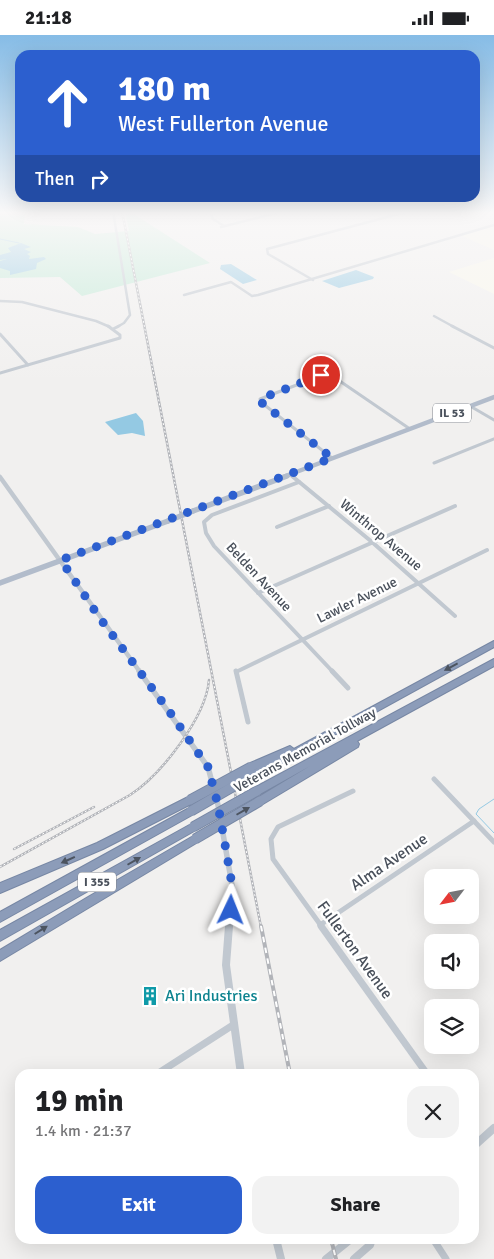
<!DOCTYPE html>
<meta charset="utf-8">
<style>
body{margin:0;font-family:Signika,sans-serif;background:#f2f2f2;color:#202124;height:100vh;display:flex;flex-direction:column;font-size:19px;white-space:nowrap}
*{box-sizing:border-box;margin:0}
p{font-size:16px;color:#757577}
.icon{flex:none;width:28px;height:28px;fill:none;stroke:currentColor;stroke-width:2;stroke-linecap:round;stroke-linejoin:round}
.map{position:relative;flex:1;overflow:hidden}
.details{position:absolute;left:15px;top:1034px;width:464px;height:175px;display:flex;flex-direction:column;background:#fff;border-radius:15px;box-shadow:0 5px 20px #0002}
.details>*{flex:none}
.guide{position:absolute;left:15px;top:15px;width:465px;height:152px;border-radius:15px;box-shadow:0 5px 20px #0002;background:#2c5fcf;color:#fff;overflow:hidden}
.needle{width:32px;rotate:238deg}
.fabs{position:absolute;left:424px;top:834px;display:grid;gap:10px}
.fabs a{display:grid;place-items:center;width:55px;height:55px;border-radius:10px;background:#fff;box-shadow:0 5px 20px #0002;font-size:25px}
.pin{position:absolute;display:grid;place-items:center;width:42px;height:42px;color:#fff;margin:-21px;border:2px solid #fff;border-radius:50%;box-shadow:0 1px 5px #0007}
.me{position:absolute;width:55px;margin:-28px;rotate:2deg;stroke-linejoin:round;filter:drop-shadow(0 0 4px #0008)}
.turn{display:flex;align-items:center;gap:18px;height:105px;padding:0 20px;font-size:22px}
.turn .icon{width:65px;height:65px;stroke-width:2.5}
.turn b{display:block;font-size:35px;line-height:42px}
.then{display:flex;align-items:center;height:48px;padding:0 20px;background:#0003;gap:10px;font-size:19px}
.round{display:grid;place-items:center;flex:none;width:52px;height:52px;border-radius:15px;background:#f2f2f2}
.head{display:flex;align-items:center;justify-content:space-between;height:85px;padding:0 20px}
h1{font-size:30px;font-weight:700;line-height:38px}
.primary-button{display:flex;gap:10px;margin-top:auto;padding:10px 20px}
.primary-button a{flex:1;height:58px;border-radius:15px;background:#2c5fcf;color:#fff;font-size:20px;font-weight:700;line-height:58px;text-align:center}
.primary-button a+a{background:#f2f2f2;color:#202124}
.status{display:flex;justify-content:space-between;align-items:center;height:35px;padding:0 25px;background:#fff;direction:ltr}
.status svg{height:14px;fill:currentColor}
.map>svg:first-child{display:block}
.commercial{fill:#faf8eb}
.green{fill:#c2ead7}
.water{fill:#94c9e3}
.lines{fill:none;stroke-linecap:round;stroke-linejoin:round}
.stream{stroke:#94c9e3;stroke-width:1}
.motorway-casing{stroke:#7787a4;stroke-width:2}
.minor-far4{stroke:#c1c8d0;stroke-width:2.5}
.minor-far3{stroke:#c1c8d0;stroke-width:3}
.minor-far2{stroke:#c1c8d0;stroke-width:4}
.minor-far1{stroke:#c1c8d0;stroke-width:5}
.minor{stroke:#c1c8d0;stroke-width:7}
.tertiary-far2{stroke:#c1c8d0;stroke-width:4.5}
.tertiary-far1{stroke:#c1c8d0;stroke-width:5.5}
.tertiary{stroke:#c1c8d0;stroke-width:8}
.primary-far2{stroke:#b2bccb;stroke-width:3}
.primary-far1{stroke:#b2bccb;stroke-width:4.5}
.primary{stroke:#b2bccb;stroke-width:5.5}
.motorway{fill:#8c9cb9;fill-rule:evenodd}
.rail-far1-casing{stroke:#b2b4b9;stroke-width:2.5}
.rail-casing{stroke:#b2b4b9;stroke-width:4}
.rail-far1{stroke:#fff;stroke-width:1;stroke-dasharray:2;stroke-linecap:butt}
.rail{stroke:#fff;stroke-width:2;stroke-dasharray:5.5;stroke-linecap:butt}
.motorway-bridge-casing{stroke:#7787a4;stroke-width:11;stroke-linecap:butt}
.primary-bridge{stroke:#b2bccb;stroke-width:5.5}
.motorway-bridge{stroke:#8c9cb9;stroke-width:9}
.oneway{fill:#4c5460}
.route{stroke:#2c5fcf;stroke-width:9;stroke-dasharray:0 16.2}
.labels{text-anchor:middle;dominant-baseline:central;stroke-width:5;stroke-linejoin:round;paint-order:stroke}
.shield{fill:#fff;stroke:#80848c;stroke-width:1}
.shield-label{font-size:12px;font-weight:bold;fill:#49505b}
.street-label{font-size:14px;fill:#49505b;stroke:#fff}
.near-street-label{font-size:16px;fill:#49505b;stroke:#fff}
.near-culture-label{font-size:16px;fill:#0d838f;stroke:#fff;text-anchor:start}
</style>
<div class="status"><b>21:18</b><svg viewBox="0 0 49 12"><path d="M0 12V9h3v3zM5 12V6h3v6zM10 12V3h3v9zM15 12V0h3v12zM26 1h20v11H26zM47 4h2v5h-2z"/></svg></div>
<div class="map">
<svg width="494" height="1224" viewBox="0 0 494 1224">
<rect width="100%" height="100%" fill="#f1f0ef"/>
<g class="commercial">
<polygon points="494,191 494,215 462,201"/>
<polygon points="494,223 494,259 449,237"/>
</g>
<polygon class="green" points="0,176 25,176 24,189 78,192 95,199 129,196 125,176 129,176 210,228 82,261 60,242 0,243"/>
<g class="water">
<polygon points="21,208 31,212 24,214 31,217 27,219 30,221 29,224 44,222 46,224 37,228 36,234 10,240 10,236 0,233 0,226 7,224 0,225 0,220 11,217 8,213"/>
<polygon points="231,229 257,245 243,249 220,234 221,230"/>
<polygon points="356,235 374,242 373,244 339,253 322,246"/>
<polygon points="136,378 143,386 145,401 132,398 118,400 105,387"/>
</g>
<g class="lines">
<g class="stream">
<polyline points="0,204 19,208"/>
<polyline points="494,764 479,774 476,779 494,798"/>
</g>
<g class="motorway-casing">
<g id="motorway">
<polygon points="494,606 494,612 256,743 253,744 250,743 249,740 250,737 258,733 251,736 248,735 247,732 248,729 290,711 294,714"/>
<polygon points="494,624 494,631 357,706 359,709 358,712 263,769 260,770 257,769 256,766 257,763 310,731 260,759 257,760 254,759 253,756 254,753"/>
<polygon points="190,761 193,762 194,765 193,768 103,814 0,858 0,848 97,808"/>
<polygon points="191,772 194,773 196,776 194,779 0,887 0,877"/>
<polygon points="193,788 196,789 198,792 196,795 0,906 0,895"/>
<polygon points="195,800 198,801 200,804 198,807 0,926 0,915 88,862"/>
</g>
</g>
<g class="minor-far4">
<polyline points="113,176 130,280 124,288 117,292"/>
<polyline points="210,176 213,184 224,191"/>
<polyline points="221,192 285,176"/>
<polyline points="313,245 268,219 267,214 410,176"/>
<polyline points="184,260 231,247 252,261 258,260 494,190"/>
<polyline points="0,266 22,267 96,286 110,292"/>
<polyline points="434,281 454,292"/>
</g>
<g class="minor-far3">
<polyline points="452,291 494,313"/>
<polyline points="113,294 119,291"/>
<polyline points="0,299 28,330"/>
<polyline points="0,338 120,303 120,300 108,291"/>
<polyline points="470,371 494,385"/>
<polyline points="332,423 262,368 260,364 328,338 410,394"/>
<polyline points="434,428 494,404"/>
<polyline points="290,439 293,442"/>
</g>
<g class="minor-far2">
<polyline points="292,441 372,507 455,581"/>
<polyline points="299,447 212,480 204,487 206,498 214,511 333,637"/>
<polyline points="277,492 329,471"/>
<polyline points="258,558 455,471"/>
<polyline points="236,637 487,515"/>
</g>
<g class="minor-far1">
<polyline points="236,636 248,687"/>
<polyline points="332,636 348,653"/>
<polyline points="434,744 494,807"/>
<polyline points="320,890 474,786"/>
<polyline points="322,892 273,824 271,804 278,792 353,756"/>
</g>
<g class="minor">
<polyline points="321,891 427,1039"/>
<polyline points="157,1039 233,990"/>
<polyline points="433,1204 446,1224"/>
</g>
<polyline class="tertiary-far2" points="0,442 140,637"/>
<polyline class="tertiary-far1" points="139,636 208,732 218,770 232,850 229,892"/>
<g class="tertiary">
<polyline points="229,891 226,930 241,1039"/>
<polyline points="474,1111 494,1093"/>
<polyline points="276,1204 281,1224"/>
<polyline points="326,1224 351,1204"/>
<polyline points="354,1224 370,1210 372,1204"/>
</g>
<polyline class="primary-far2" points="492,176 494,177"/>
<polyline class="primary-far1" points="283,442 494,362"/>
<g class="primary">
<polyline points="193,476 287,441"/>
<polyline points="0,548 168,486"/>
</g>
<use href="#motorway" class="motorway"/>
<g class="rail-far1-casing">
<g id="rail-far1">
<polyline points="122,176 261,892"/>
<polyline points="14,814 94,772"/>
<path d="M0,832l130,-72c31,-20 76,-78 79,-115"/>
</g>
</g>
<g class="rail-casing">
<g id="rail">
<polyline points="261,891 290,1039"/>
<polyline points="331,1204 336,1224"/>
</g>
</g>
<use href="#rail-far1" class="rail-far1"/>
<use href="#rail" class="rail"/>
<g class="motorway-bridge-casing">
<g id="motorway-bridge">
<polyline points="190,765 251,732"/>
<polyline points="191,776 253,740"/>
<polyline points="193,792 257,756"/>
<polyline points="195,804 260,766"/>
</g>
</g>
<polyline class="primary-bridge" points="168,486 193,476"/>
<use href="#motorway-bridge" class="motorway-bridge"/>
</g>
<defs><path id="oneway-solid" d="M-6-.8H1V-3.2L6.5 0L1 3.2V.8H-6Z" transform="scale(1.25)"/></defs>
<g class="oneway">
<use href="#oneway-solid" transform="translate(451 632) rotate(152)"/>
<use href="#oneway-solid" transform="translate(243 776) rotate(-30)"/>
<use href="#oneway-solid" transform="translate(68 825) rotate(156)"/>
<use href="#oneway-solid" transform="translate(134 826) rotate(-30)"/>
<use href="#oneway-solid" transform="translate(41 895) rotate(-32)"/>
</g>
<linearGradient id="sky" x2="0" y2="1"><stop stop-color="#86bce6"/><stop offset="0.51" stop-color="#f9f8f8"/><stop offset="1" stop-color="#f9f8f8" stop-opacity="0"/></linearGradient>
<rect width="494" height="348" fill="url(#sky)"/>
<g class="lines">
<polyline class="route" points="231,875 232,850 229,832 218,770 208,732 169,676 99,582 61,525 332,423 262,368 260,364 321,340"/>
</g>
<defs>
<g id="building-bare" transform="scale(1.5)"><path d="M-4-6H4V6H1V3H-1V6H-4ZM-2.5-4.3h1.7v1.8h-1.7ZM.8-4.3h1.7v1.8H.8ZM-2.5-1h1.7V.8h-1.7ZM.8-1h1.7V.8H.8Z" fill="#0f9aa8" stroke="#fff" stroke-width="2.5" paint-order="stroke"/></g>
</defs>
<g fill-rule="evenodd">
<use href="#building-bare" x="150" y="961"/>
</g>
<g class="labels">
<g class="shield">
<rect x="433" y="368.5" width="38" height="19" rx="4"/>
<rect x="78" y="837.5" width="38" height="19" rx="4"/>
</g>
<g class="shield-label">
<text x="452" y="378">IL 53</text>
<text x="97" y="847">I 355</text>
</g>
<g class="street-label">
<text transform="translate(381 500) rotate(40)">Winthrop Avenue</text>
<text transform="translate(259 542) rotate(47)">Belden Avenue</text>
<text transform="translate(357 565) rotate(-26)">Lawler Avenue</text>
<text transform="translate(305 715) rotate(-29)">Veterans Memorial Tollway</text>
</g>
<g class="near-street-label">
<text transform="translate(389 827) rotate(-34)">Alma Avenue</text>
<text transform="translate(355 915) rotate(54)">Fullerton Avenue</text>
</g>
<g class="near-culture-label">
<text x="165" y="961">Ari Industries</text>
</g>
</g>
</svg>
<div class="fabs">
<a><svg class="needle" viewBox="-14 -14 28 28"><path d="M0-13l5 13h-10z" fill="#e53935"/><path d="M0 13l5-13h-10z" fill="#757577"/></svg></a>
<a><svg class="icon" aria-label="sound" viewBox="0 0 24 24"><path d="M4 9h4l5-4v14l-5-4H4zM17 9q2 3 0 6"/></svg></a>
<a><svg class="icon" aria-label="layers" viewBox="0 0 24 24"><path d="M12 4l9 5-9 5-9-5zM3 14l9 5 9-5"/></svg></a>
</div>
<div class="pin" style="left:321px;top:340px;background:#d93025"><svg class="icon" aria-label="arrive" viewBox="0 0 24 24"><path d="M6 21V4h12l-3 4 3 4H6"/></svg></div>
<svg class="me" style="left:231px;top:875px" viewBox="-20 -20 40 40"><path d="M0-17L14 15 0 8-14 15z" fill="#2c5fcf" stroke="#fff" stroke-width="4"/></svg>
<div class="guide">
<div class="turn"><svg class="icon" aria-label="ahead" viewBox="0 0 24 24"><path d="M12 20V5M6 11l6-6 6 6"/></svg><div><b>180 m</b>West Fullerton Avenue</div></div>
<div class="then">Then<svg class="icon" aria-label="right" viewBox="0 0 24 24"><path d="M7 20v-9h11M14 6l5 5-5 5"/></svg></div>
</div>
<section class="details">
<div class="head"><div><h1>19 min</h1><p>1.4 km · 21:37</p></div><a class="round"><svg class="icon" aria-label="close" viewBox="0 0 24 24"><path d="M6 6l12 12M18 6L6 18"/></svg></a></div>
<div class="primary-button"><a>Exit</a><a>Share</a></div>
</section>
</div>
